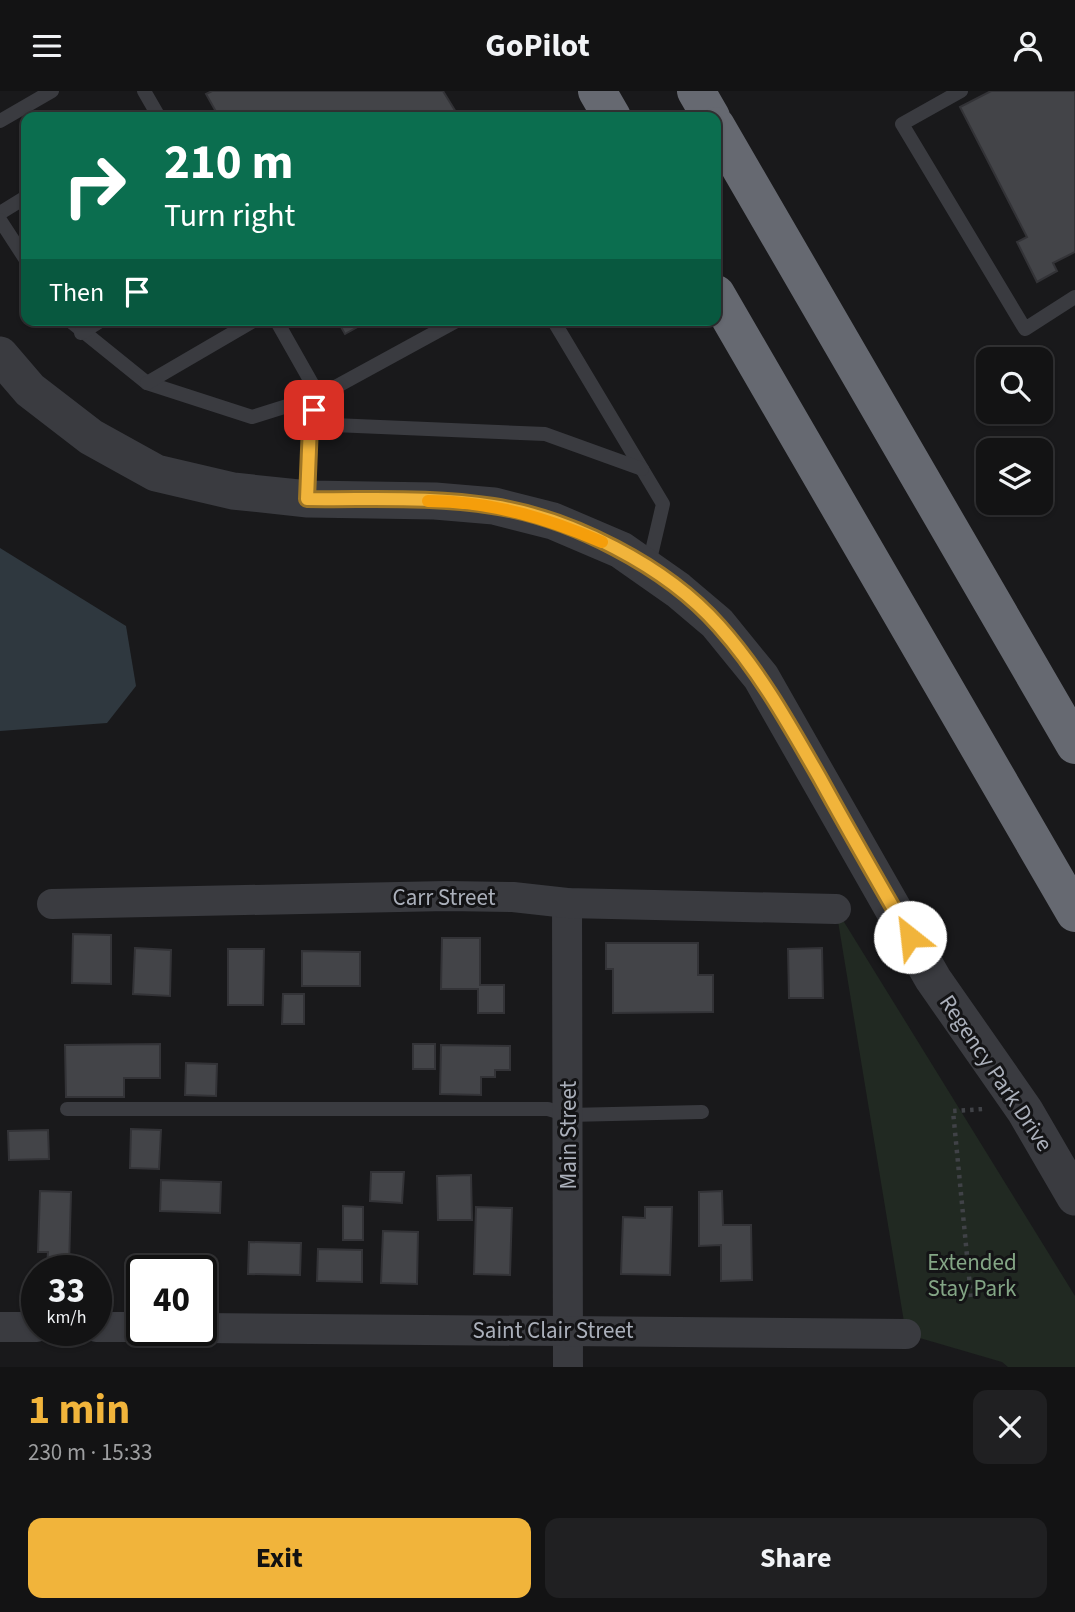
<!DOCTYPE html>
<meta charset="utf-8">
<style>
body{margin:0;font-family:"Source Sans 3",sans-serif;background:#202022;color:#f1f3f6;height:100vh;display:flex;flex-direction:column;font-size:26px;white-space:nowrap}
*{box-sizing:border-box;margin:0}
p{font-size:23px;color:#9d9ea0}
.icon{flex:none;width:38px;height:38px;fill:none;stroke:currentColor;stroke-width:2;stroke-linecap:round;stroke-linejoin:round}
.map{position:relative;height:1276px;overflow:hidden}
.details{display:flex;flex-direction:column;background:#131314;flex:1}
.details>*{flex:none}
.top-card{position:absolute;left:21px;top:21px;width:700px;height:214px;border-radius:14px;box-shadow:0 2px 5px #0004,0 0 0 2px #323234;background:#0b6e4f;color:#fff;overflow:hidden}
.tools{position:absolute;left:976px;top:256px;display:grid;gap:14px}
.tools a{display:grid;place-items:center;width:77px;height:77px;border-radius:14px;background:#131314;box-shadow:0 2px 5px #0004,0 0 0 2px #323234;font-size:35px}
.speed{position:absolute;left:21px;top:1164px;display:flex;gap:14px;font-size:35px;font-weight:700;text-align:center}
.speed>*{display:grid;place-content:center;width:91px;height:91px;border-radius:50%;background:#131314;box-shadow:0 2px 5px #0004,0 0 0 2px #323234;line-height:1}
.speed small{font-size:18px;font-weight:400}
.speed .limit{border:4px solid #111;border-radius:10px;background:#fff;color:#111}
.pin{position:absolute;display:grid;place-items:center;width:60px;height:60px;color:#fff;margin:-30px;border-radius:14px;box-shadow:0 4px 10px #0006}
.me{position:absolute;width:77px;margin:-38px;rotate:331deg;stroke-linejoin:round;filter:drop-shadow(0 0 5px #0008)}
.turn{display:flex;align-items:center;gap:24px;height:147px;padding:0 28px;font-size:32px}
.turn .icon{width:91px;height:91px;stroke-width:2.5}
.turn b{display:block;font-size:49px;line-height:60px}
.then{display:flex;align-items:center;height:66px;padding:0 28px;background:#0003;gap:14px;font-size:26px}
.round{display:grid;place-items:center;flex:none;width:74px;height:74px;border-radius:14px;background:#202022}
.overview{display:flex;align-items:center;justify-content:space-between;height:119px;padding:0 28px}
h1{font-size:42px;font-weight:700;line-height:52px;color:#f1b43b}
.action{display:flex;gap:14px;margin-top:auto;padding:14px 28px}
.action a{flex:1;height:80px;border-radius:14px;background:#f1b43b;color:#111;font-size:28px;font-weight:700;line-height:80px;text-align:center}
.action a+a{background:#202022;color:#f1f3f6}
header{display:flex;justify-content:space-between;align-items:center;height:91px;padding:0 28px;background:#131314;font-size:32px;font-weight:700}
.map>svg:first-child{display:block}
.green{fill:#212922}
.water{fill:#2f383f}
.building{fill:#434448;stroke:#333337;stroke-width:2}
.lines{fill:none;stroke-linecap:round;stroke-linejoin:round}
.path{stroke:#404247;stroke-width:4.5;stroke-dasharray:3.5 5;stroke-linecap:butt}
.service{stroke:#3a3b40;stroke-width:14}
.minor{stroke:#3a3b40;stroke-width:30}
.tertiary{stroke:#3a3b40;stroke-width:37}
.motorway{stroke:#666971;stroke-width:38}
.route-casing{stroke:#9d7526;stroke-width:18}
.route{stroke:#f1b43b;stroke-width:12}
.slow{stroke:#f59e0b;stroke-width:12}
.labels{text-anchor:middle;dominant-baseline:central;stroke-width:6;stroke-linejoin:round;paint-order:stroke}
.street-label{font-size:23px;fill:#abb0bb;stroke:#141416}
.park-label{font-size:23px;fill:#83a585;stroke:#141416}
</style>
<header><svg class="icon" aria-label="menu" viewBox="0 0 24 24"><path d="M4 6h16M4 12h16M4 18h16"/></svg>GoPilot<svg class="icon" aria-label="person" viewBox="0 0 24 24"><circle cx="12" cy="8" r="4"/><path d="M4 21q1-7 8-7t8 7"/></svg></header>
<div class="map">
<svg width="1075" height="1276" viewBox="0 0 1075 1276">
<rect width="100%" height="100%" fill="#19191b"/>
<polygon class="green" points="836,818 1075,1205 1075,1276 1008,1276 1002,1271 906,1243"/>
<polygon class="water" points="0,457 126,535 136,595 107,632 0,640"/>
<g class="building">
<polygon points="212,0 443,0 459,26 219,26 206,3"/>
<polygon points="991,0 1075,0 1075,161 1053,172 1057,180 1037,191 1017,151 1027,146 960,16"/>
<polygon points="337,229 370,229 345,243"/>
<polygon points="73,843 111,844 111,893 72,892"/>
<polygon points="442,847 480,847 480,894 504,894 504,922 478,922 478,898 441,898"/>
<polygon points="606,852 698,852 698,884 713,884 713,921 613,922 613,878 606,878"/>
<polygon points="135,857 171,859 170,905 133,903"/>
<polygon points="822,857 823,907 789,907 788,858"/>
<polygon points="228,858 264,858 263,914 228,914"/>
<polygon points="302,860 360,861 360,895 302,895"/>
<polygon points="283,903 304,903 304,933 282,933"/>
<polygon points="160,953 160,987 124,987 124,1006 66,1006 65,954"/>
<rect x="413" y="953" width="22" height="25"/>
<polygon points="441,954 510,955 510,979 495,979 495,986 481,986 481,1004 440,1003"/>
<polygon points="186,972 217,973 216,1005 185,1004"/>
<polygon points="131,1038 161,1039 159,1078 130,1077"/>
<polygon points="48,1039 49,1068 9,1069 8,1040"/>
<polygon points="371,1081 404,1081 402,1112 370,1110"/>
<polygon points="471,1084 472,1129 438,1129 437,1085"/>
<polygon points="161,1089 221,1091 220,1122 160,1120"/>
<polygon points="40,1100 71,1101 69,1176 47,1176 48,1161 38,1161"/>
<polygon points="722,1100 723,1134 751,1134 752,1189 721,1190 721,1154 699,1155 699,1101"/>
<polygon points="343,1115 363,1116 363,1149 343,1149"/>
<polygon points="476,1116 512,1117 510,1184 474,1183"/>
<polygon points="645,1116 672,1116 670,1184 621,1183 623,1126 645,1127"/>
<polygon points="383,1140 418,1141 417,1193 381,1192"/>
<polygon points="249,1151 301,1152 300,1184 248,1183"/>
<polygon points="318,1158 362,1159 362,1191 317,1190"/>
</g>
<g class="lines">
<polyline class="path" points="971,1206 953,1020 984,1018"/>
<g class="service">
<polyline points="144,0 159,26"/>
<polyline points="961,0 902,33 1025,238 1075,206"/>
<polyline points="0,30 52,0"/>
<polyline points="0,122 26,106"/>
<polyline points="0,129 26,169"/>
<polyline points="69,229 147,292 252,326 319,305 276,229"/>
<polyline points="553,229 663,413 648,477"/>
<polyline points="81,242 102,229"/>
<polyline points="147,292 255,229"/>
<polyline points="310,333 545,343 642,378"/>
<polyline points="308,406 310,333 319,305 458,229"/>
<polyline points="67,1018 548,1018 568,1024 702,1021"/>
</g>
<g class="minor">
<polyline points="567,812 568,1276"/>
<polyline points="52,813 447,805 513,806 567,812 836,818"/>
<polyline points="0,1236 37,1236"/>
<polyline points="96,1236 142,1236"/>
<polyline points="201,1237 906,1243"/>
</g>
<polyline class="tertiary" points="0,264 30,299 91,346 156,382 233,400 308,408 435,410 494,415 553,430 621,459 678,499 717,532 761,586 933,888 1025,1020 1075,1106"/>
<g class="motorway">
<polyline points="597,0 612,26"/>
<polyline points="696,0 711,26"/>
<polyline points="716,35 1075,654"/>
<polyline points="716,203 1075,822"/>
</g>
</g>
<g class="lines">
<g class="route-casing">
<path id="route" d="M314,319l-4,15 -3,74c62,1 125,-3 186,7 78,12 173,60 226,120 42,47 71,100 102,154 29,53 59,105 89,157"/>
</g>
<use href="#route" class="route"/>
<path class="slow" d="M428,410c62,0 118,17 174,41"/>
</g>
<g class="labels">
<g class="street-label">
<text x="444" y="806">Carr Street</text>
<text transform="translate(996 982) rotate(56)">Regency Park Drive</text>
<text transform="translate(568 1044) rotate(-90)">Main Street</text>
<text x="553" y="1239">Saint Clair Street</text>
</g>
<g class="park-label">
<text x="972" y="1171">Extended<tspan x="972" dy="26">Stay Park</tspan></text>
</g>
</g>
</svg>
<div class="tools">
<a><svg class="icon" aria-label="search" viewBox="0 0 24 24"><circle cx="10" cy="10" r="6"/><path d="M15 15l6 6"/></svg></a>
<a><svg class="icon" aria-label="layers" viewBox="0 0 24 24"><path d="M12 4l9 5-9 5-9-5zM3 14l9 5 9-5"/></svg></a>
</div>
<div class="speed"><div>33<small>km/h</small></div><div class="limit">40</div></div>
<div class="pin" style="left:314px;top:319px;background:#d93025"><svg class="icon" aria-label="arrive" viewBox="0 0 24 24"><path d="M6 21V4h12l-3 4 3 4H6"/></svg></div>
<svg class="me" style="left:910px;top:846px" viewBox="-20 -20 40 40"><circle r="19" fill="#fff"/><path d="M0-13L10 11 0 6-10 11z" fill="#f1b43b"/></svg>
<div class="top-card">
<div class="turn"><svg class="icon" aria-label="right" viewBox="0 0 24 24"><path d="M7 20v-9h11M14 6l5 5-5 5"/></svg><div><b>210 m</b>Turn right</div></div>
<div class="then">Then<svg class="icon" aria-label="arrive" viewBox="0 0 24 24"><path d="M6 21V4h12l-3 4 3 4H6"/></svg></div>
</div>
</div>
<section class="details">
<div class="overview"><div><h1>1 min</h1><p>230 m · 15:33</p></div><a class="round"><svg class="icon" aria-label="close" viewBox="0 0 24 24"><path d="M6 6l12 12M18 6L6 18"/></svg></a></div>
<div class="action"><a>Exit</a><a>Share</a></div>
</section>
